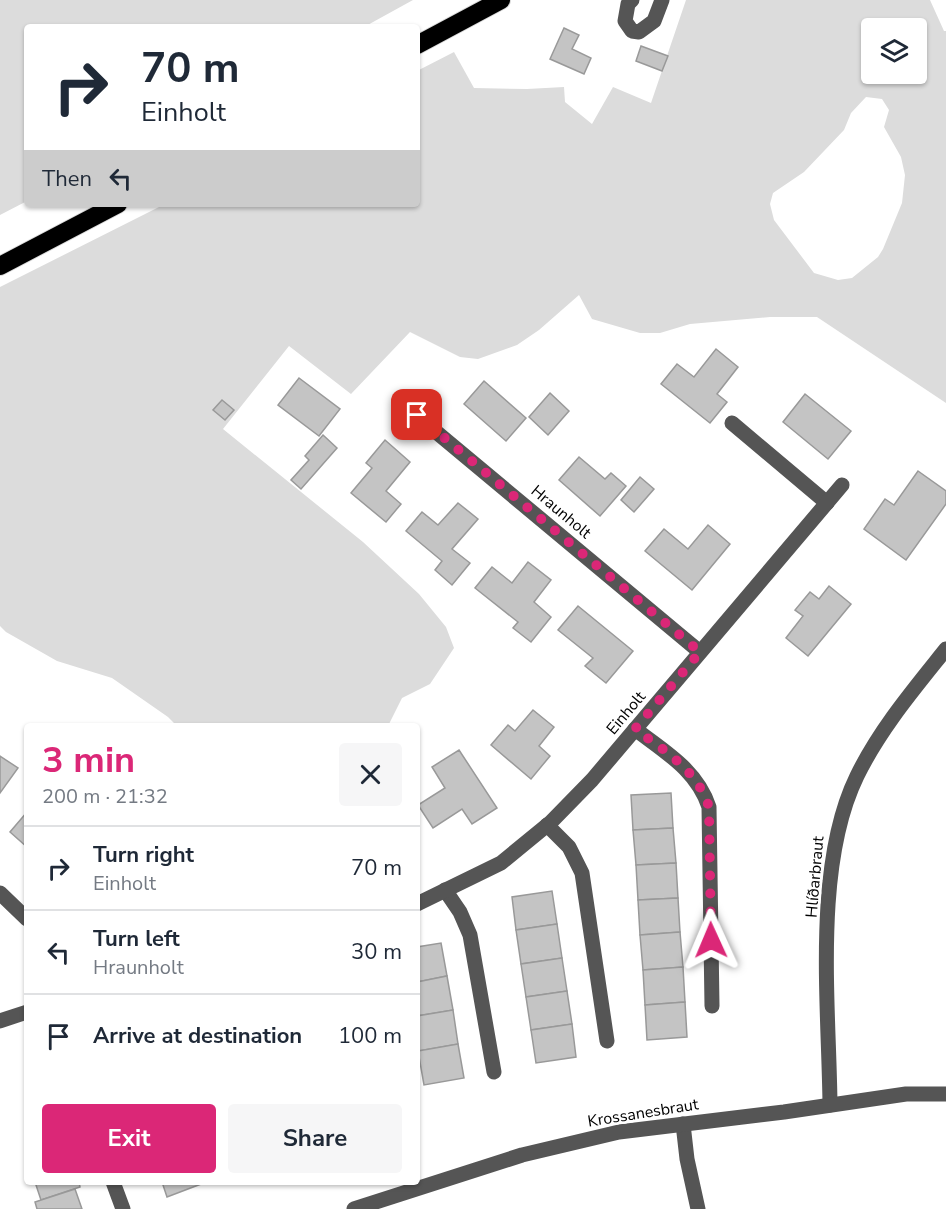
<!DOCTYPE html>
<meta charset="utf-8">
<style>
body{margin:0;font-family:"Nunito Sans",sans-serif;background:#f6f6f7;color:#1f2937;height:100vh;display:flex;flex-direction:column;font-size:22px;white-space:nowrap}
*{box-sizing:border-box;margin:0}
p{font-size:20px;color:#747a83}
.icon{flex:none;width:33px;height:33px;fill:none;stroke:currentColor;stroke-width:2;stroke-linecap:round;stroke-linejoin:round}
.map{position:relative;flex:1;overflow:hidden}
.panel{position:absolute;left:24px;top:723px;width:396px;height:462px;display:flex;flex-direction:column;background:#fff;border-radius:6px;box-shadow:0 2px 4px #0004}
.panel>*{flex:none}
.banner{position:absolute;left:24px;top:24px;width:396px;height:183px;border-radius:6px;box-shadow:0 2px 4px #0004;background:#fff;color:#1f2937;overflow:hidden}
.fabs{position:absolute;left:861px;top:18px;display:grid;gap:12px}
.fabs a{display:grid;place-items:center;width:66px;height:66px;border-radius:6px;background:#fff;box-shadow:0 2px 4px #0004;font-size:30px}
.pin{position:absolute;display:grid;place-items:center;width:51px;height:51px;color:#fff;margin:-26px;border-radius:12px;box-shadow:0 3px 9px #0006}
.me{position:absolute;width:66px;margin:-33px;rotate:359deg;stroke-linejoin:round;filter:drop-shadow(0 0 4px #0008)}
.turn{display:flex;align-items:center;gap:21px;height:126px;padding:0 18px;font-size:27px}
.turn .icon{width:78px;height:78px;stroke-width:2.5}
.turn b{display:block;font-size:42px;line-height:51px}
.then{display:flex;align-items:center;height:57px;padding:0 18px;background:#0003;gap:12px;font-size:22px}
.round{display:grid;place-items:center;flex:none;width:63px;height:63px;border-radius:6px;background:#f6f6f7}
.summary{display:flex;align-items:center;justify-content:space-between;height:102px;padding:0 18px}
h1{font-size:36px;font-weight:700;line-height:45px;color:#db2777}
.button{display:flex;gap:12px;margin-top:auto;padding:12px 18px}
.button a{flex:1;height:69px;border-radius:6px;background:#db2777;color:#fff;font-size:24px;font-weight:700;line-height:69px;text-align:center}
.button a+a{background:#f6f6f7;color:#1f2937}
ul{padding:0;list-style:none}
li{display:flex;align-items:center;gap:18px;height:84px;padding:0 18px;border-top:2px solid #e0e1e3}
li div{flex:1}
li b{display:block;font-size:22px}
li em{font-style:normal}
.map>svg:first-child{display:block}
.green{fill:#dcdcdc;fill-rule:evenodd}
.building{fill:#c4c4c4;stroke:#999;stroke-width:1.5}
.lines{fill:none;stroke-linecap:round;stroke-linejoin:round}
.highway-casing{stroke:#dbdbdb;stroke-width:20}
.minor{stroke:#555;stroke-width:15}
.highway{stroke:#000;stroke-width:18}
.route{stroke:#db2777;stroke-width:10;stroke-dasharray:0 18}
.labels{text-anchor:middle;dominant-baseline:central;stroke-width:5;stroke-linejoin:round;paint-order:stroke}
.street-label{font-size:16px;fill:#000;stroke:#fff}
</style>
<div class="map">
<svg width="946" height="1209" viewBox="0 0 946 1209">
<rect width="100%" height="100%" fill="#fff"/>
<g class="green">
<polygon points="0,0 413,0 364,27 27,27 27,201 0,215"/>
<path d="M686,0h244l14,31h2v372l-129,-86h-47l-80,7 -30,9h-20l-48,-14 -13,-24 -40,35 -22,15 -39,14 -18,-2 -50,-25 -59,62 -62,-48 -66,83 140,113 56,52 27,33 8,21 -24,36 -28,14 -14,28h-211l-9,-9 -56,-39 -55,-17 -51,-29 -6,-6v-339l165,-83h252v-133l37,-19 20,36 53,1 37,-2 1,15 27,22 21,-37 38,16zM872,28h44v46h-44zM866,97l16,2 7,11 -5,17 17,30 4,18 -3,28 -19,46 -5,8 -26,21 -14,2 -24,-7 -40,-53 -4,-16 3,-11 31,-21 40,-42 7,-17z"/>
</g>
<g class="building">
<polygon points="564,28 579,35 572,49 591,58 584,74 550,59"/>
<polygon points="641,46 668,56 662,71 636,61"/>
<polygon points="716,349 738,367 717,394 727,402 710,423 661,384 677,364 694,377"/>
<polygon points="299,378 340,409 319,436 278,405"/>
<polygon points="484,381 526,418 506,441 464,404"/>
<polygon points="550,393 569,411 548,435 529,417"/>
<polygon points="805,394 851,431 828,459 783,422"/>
<polygon points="222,400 234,410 225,420 213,410"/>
<polygon points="323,435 337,448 301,489 291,480 309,460 305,456"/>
<polygon points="385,440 410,462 386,491 401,504 386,522 351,493 372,468 366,463"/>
<polygon points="579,457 605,479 611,473 626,486 600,516 559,480"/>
<polygon points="918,471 946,491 946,504 906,560 864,529 885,499 894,505"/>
<polygon points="640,477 654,489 634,512 621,500"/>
<polygon points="458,503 478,519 452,549 470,563 452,585 435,570 442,561 406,531 422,512 438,525"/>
<polygon points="708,525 730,544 692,590 645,551 664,529 688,549"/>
<polygon points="528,562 551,580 534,602 551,617 531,642 513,628 518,622 475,588 492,567 512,583"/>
<polygon points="829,586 851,604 808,656 786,638 803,616 795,610 810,592 819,599"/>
<polygon points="578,606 633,651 606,683 585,666 593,658 558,630"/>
<polygon points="533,710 554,727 539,746 550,756 531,779 491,745 508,725 515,731"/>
<polygon points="459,750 497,808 472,824 462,809 433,828 418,805 445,788 432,767"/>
<polygon points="0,756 18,768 0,793"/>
<polygon points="671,793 673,828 633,830 631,795"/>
<polygon points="27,812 27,847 10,832"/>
<polygon points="673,828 676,863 636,865 633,830"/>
<polygon points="676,863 678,898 638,900 636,865"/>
<polygon points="552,891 557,924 516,930 512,897"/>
<polygon points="678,898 680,932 640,935 638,900"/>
<polygon points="557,924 562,958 521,964 516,930"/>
<polygon points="680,932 683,967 643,970 640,935"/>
<polygon points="441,943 447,976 417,982 417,947"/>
<polygon points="562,958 567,991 526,997 521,964"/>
<polygon points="683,967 685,1002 645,1005 643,970"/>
<polygon points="447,976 453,1010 417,1016 417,982"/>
<polygon points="567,991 572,1024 531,1030 526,997"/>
<polygon points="685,1002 687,1037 647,1040 645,1005"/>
<polygon points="453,1010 458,1044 418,1051 417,1016"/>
<polygon points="572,1024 576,1057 536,1063 531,1030"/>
<polygon points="458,1044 464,1078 424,1085 418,1051"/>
<polygon points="35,1182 79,1182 80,1187 41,1200"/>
<polygon points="162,1182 200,1182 201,1184 167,1197"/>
<polygon points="75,1189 82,1209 37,1209 35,1202"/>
</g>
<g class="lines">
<g class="highway-casing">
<g id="highway">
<polyline points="417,45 501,0"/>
<polyline points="0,266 118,204"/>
</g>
</g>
<g class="minor">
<polyline points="632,0 628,4 625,21 632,31 639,32 654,21 662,0"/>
<polyline points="399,401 700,652"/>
<polyline points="732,423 827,503"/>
<path d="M635,729c30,23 62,41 74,78l3,199"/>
<polyline points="547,825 569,847 582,873 607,1041"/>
<polyline points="445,890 460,912 470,935 494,1072"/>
<polyline points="0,893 27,919"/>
<polyline points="417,904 501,863 551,822 592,780 842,485"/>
<polyline points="0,1021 27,1012"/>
<path d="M830,1105c-1,-100 -17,-239 27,-329 23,-47 57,-87 89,-127"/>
<polyline points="683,1124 687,1159 698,1209"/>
<polyline points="113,1182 123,1209"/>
<polyline points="354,1209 522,1155 619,1132 784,1112 906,1094 946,1094"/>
</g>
<use href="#highway" class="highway"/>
</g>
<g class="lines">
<path class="route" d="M417,415l283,237 -65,77c30,22 62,41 74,78l2,133"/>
</g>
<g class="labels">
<g class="street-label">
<text transform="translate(561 512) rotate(40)">Hraunholt</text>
<text transform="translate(626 713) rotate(-50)">Einholt</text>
<text transform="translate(815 877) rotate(-85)">Hlíðarbraut</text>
<text transform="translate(643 1113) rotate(-9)">Krossanesbraut</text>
</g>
</g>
</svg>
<div class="fabs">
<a><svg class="icon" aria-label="layers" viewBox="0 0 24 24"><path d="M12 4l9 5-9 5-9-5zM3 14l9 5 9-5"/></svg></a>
</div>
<div class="pin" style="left:417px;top:415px;background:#d93025"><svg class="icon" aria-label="arrive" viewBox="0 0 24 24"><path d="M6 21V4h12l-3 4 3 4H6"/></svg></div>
<svg class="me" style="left:711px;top:940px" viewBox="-20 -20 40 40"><path d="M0-17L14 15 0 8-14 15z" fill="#db2777" stroke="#fff" stroke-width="4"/></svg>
<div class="banner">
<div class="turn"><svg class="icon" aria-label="right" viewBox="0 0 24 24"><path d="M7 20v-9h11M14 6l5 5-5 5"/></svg><div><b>70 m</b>Einholt</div></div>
<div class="then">Then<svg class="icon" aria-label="left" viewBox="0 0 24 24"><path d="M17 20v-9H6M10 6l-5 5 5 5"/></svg></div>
</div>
<section class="panel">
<div class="summary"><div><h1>3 min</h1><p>200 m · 21:32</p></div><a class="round"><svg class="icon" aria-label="close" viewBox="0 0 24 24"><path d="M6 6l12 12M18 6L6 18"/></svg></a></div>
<ul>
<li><svg class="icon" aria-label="right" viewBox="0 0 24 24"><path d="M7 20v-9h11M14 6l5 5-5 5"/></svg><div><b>Turn right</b><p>Einholt</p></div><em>70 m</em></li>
<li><svg class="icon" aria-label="left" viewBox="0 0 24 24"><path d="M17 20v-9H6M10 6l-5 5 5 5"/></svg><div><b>Turn left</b><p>Hraunholt</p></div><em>30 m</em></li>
<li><svg class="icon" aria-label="arrive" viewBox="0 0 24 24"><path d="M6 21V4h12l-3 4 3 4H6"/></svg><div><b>Arrive at destination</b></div><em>100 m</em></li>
</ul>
<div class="button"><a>Exit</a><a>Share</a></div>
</section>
</div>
